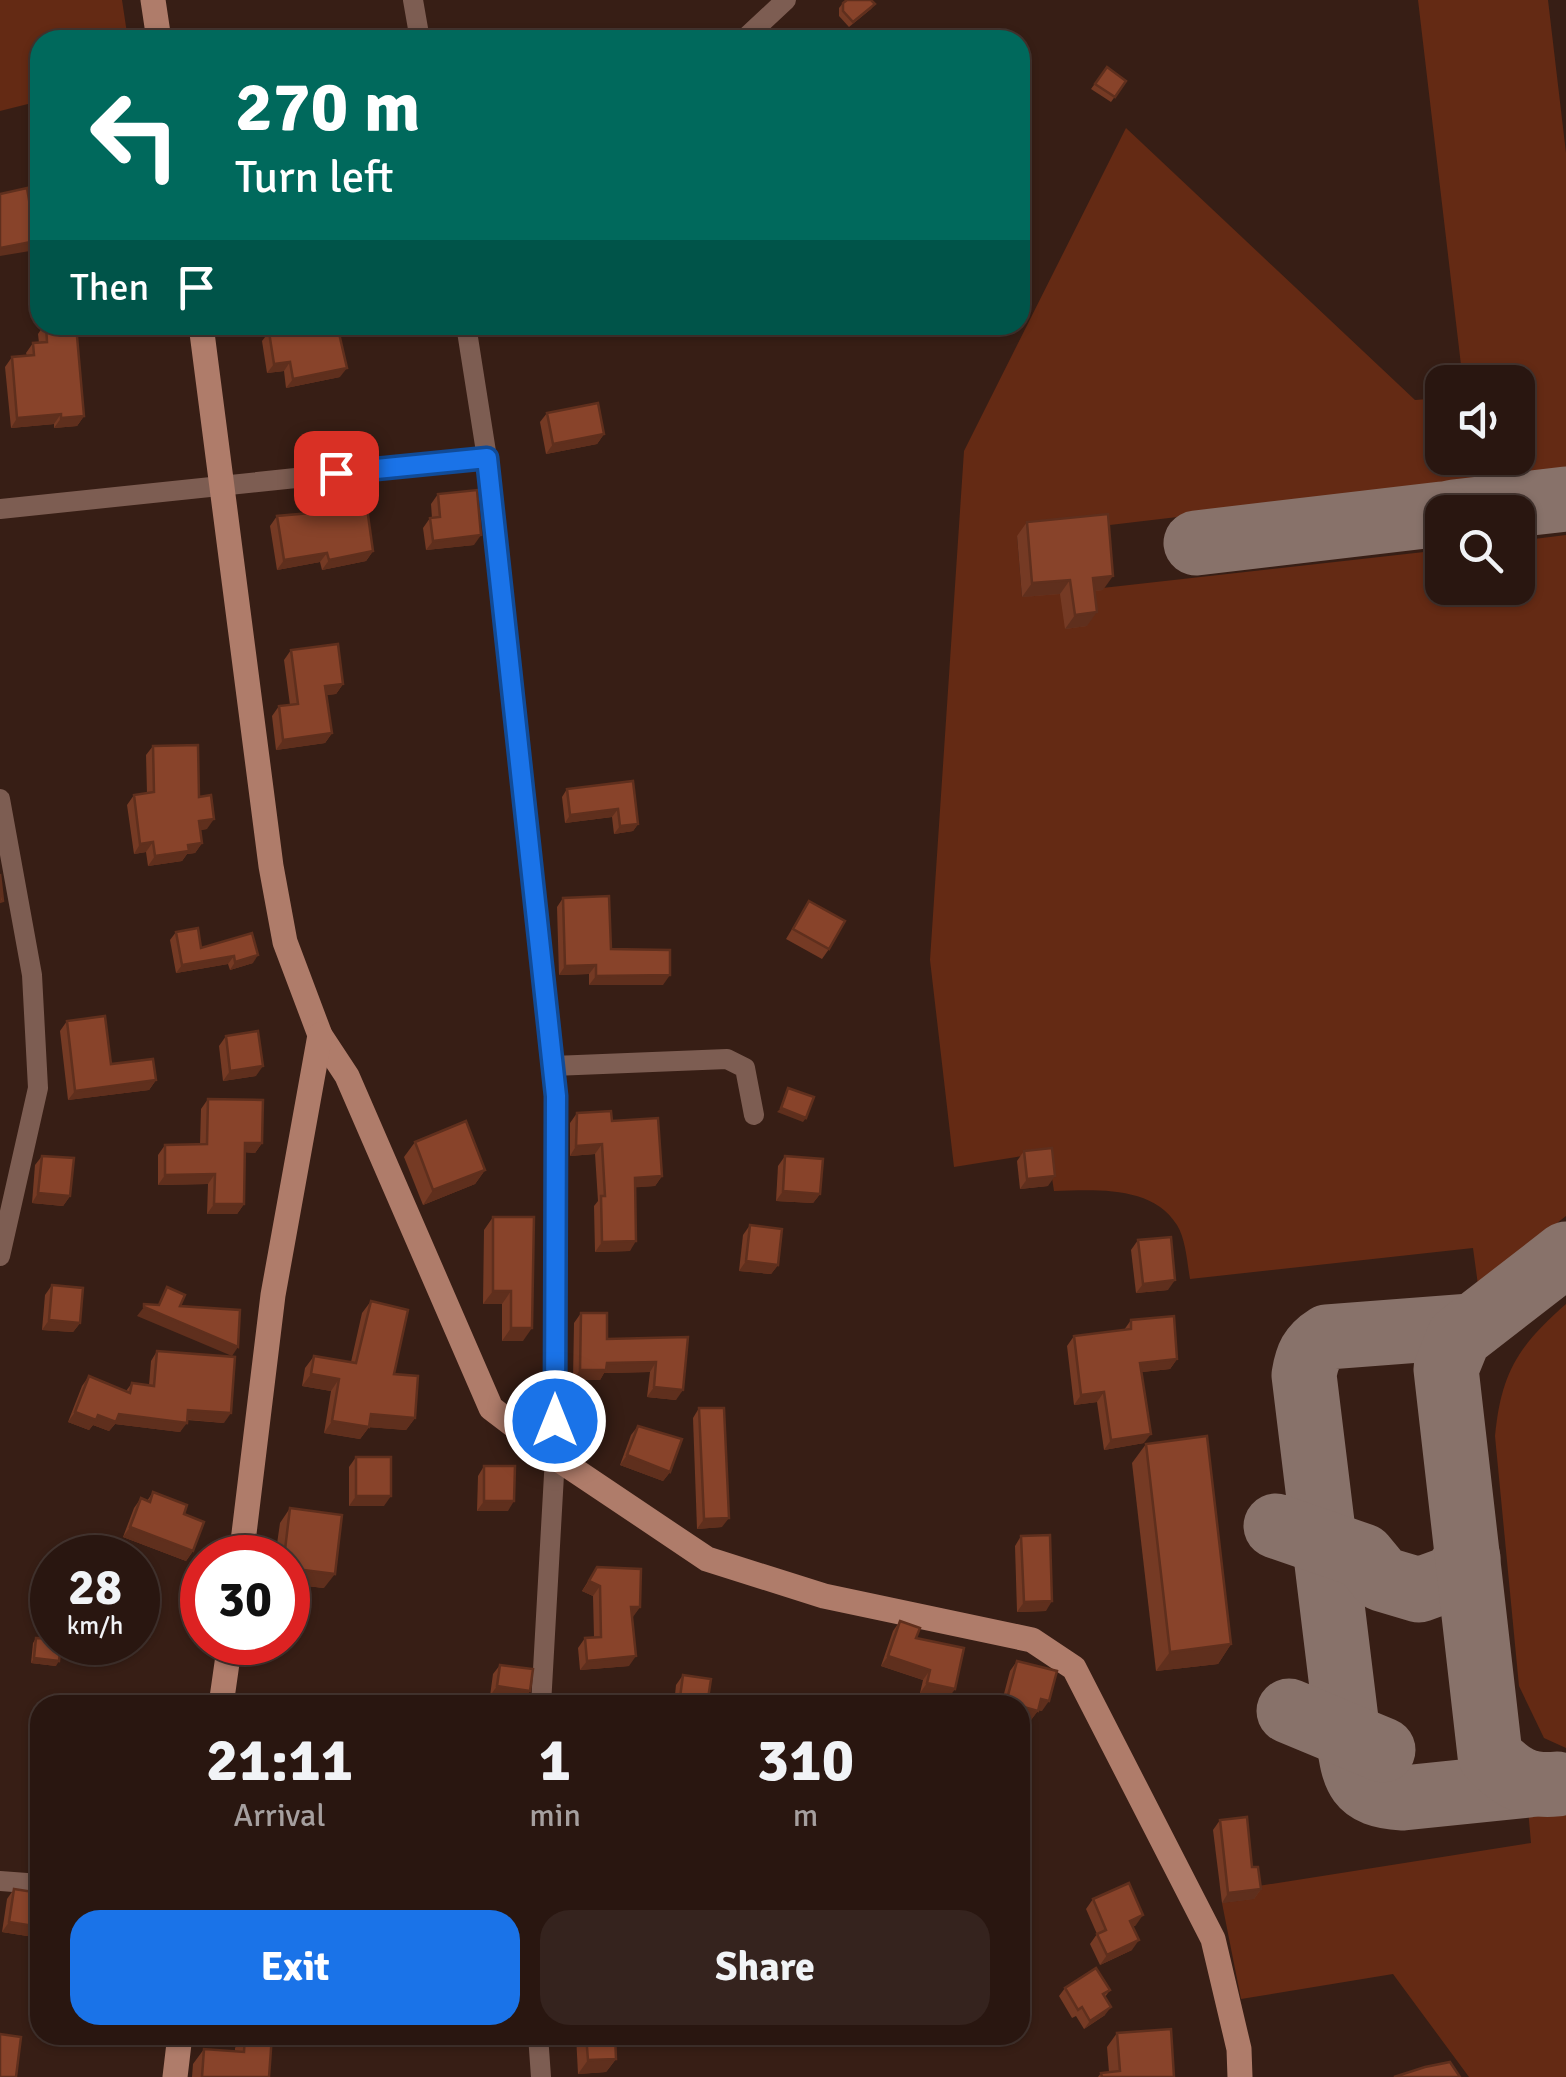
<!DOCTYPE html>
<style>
body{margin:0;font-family:Signika,sans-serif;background:#35231e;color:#f1f3f6;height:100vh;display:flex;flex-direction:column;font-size:38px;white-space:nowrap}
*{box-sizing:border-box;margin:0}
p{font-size:32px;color:#a59f9f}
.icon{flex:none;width:55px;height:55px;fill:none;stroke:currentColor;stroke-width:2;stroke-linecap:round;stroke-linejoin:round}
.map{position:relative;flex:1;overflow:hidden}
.sheet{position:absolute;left:30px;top:1695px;width:1000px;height:350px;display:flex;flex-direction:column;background:#291610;border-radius:30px;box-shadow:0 2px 8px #0004,0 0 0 2px #453530}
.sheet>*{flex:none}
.hud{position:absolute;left:30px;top:30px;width:1000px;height:305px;border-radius:30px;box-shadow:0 2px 8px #0004,0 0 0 2px #453530;background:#00695c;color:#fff;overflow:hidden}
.controls{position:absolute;left:1425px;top:365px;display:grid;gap:20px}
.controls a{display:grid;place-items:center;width:110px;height:110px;border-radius:20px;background:#291610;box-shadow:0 2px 8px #0004,0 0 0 2px #453530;font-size:50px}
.speed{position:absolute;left:30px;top:1535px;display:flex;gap:20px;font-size:50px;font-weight:700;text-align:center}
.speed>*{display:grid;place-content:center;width:130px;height:130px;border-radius:50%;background:#291610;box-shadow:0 2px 8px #0004,0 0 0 2px #453530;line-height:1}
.speed small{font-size:25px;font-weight:400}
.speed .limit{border:15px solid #d22;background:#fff;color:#111}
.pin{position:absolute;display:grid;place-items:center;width:85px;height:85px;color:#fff;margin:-42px;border-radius:20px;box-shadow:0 5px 15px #0006}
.me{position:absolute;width:110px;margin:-55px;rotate:0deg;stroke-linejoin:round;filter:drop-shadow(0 0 8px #0008)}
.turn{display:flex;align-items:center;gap:35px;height:210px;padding:0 40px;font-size:45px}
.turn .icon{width:130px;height:130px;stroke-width:2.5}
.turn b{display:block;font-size:70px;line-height:85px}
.then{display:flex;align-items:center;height:95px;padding:0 40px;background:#0003;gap:20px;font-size:38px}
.eta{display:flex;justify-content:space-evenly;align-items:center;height:170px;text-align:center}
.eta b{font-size:60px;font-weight:700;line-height:70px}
.primary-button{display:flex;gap:20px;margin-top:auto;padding:20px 40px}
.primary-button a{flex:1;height:115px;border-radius:30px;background:#1a73e8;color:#fff;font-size:40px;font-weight:700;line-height:115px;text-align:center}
.primary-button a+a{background:#35231e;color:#f1f3f6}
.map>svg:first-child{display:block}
.green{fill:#642a14}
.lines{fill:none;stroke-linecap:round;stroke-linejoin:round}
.taxiway{stroke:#88726a;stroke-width:65}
.street{stroke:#7d5d52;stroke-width:20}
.secondary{stroke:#af7c6a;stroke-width:25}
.wall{fill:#753a24}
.shaded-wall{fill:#5f2f1d}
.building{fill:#88432a;stroke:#5f2f1d;stroke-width:2.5}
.route-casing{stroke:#114b97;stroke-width:25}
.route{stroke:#1a73e8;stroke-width:18}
</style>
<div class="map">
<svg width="1566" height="2077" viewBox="0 0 1566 2077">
<rect width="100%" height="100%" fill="#371e15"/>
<g class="green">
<polygon points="0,0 122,0 128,40 40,40 40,101 0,111"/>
<path d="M1418,0h130l18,153v318l-549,65 5,61 420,-47v38h76v-47l48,-6v681l-88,69 -5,-37 -283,31c-3,-17 -4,-39 -13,-54 -25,-40 -82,-35 -123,-34l-6,-39 -94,15 -24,-207 34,-509 162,-323 289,272 27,-2v60h76v-76h-55z"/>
<path d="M1566,1304v444l-22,-10 -25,-52 -24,-250c6,-63 23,-90 71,-132z"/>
<polygon points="1566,1806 1566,2077 1469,2077 1393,1974 1241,1999 1222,1903 1253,1899 1252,1887 1531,1843 1528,1809"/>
</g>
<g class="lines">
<g class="taxiway">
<polyline points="1454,512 1566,499"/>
<polyline points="1196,543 1442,514"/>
<path d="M1471,1326l-144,11c-16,10 -20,20 -23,38l44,361c6,42 8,59 55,62l126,-13"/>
<polyline points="1276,1526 1363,1556 1382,1579 1419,1590 1452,1578 1468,1558"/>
<polyline points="1289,1711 1383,1750"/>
<path d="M1557,1784c-30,3 -47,-7 -67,-29l-44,-386 13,-32 107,-83"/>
</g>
<g class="street">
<polyline points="413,0 420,40"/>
<polyline points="743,40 786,0"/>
<polyline points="466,325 487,458 556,1095 555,1457 541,1705"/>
<polyline points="0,509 487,458"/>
<polyline points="0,799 32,975 38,1088 0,1256"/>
<polyline points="553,1066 727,1059 745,1068 754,1115"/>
<polyline points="0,1881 40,1884"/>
<polyline points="538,2035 541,2077"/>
</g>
<g class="secondary">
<polyline points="153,0 159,40"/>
<polyline points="201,325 271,866 285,942 320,1035 347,1076 491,1408 555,1457 707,1559 824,1596 1032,1640 1074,1668 1213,1939 1239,2049 1240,2077"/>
<polyline points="241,1558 273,1295 320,1035"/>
<polyline points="221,1705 230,1642"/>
<polyline points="175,2077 180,2035"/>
</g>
</g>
<g class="wall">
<polygon points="843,3 875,4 871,9 849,27 839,16 839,8"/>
<polygon points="1107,67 1126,81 1111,102 1091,89"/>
<polygon points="44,325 76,325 84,416 77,426 54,428 54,424 11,428 5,367 12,357 27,356 26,353 33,343 39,343 38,334"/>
<polygon points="269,332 318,332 340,377 286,388 284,371 267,373 262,341"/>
<polygon points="547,413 604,434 597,444 546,454 540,422"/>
<polygon points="438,494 474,545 426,550 423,528 430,518 432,518 431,504"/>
<polygon points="277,516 373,551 366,561 322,570 320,562 277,570 270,526"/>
<polygon points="1027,522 1103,590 1094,591 1087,626 1065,629 1060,594 1022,597 1017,536"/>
<polygon points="291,650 343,684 336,694 326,695 332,733 325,743 276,750 272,716 279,706 290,705 284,660"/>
<polygon points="153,746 199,797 207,829 200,830 202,843 195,853 187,854 182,861 148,866 146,852 134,854 127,805 134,795 147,793 146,755"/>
<polygon points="633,781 638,824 633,831 614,834 612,817 565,823 562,797 567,789"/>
<polygon points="563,898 611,949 663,985 589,985 589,974 559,975 557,907"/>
<polygon points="809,901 829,949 822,959 786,939"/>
<polygon points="176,932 201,948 253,963 230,970 228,964 176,973 170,940"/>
<polygon points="67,1021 111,1064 156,1080 149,1090 68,1100 60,1031"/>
<polygon points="226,1036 256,1076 223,1081 219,1046"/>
<polygon points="208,1099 262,1143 255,1153 245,1152 244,1204 237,1214 207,1214 208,1184 158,1185 158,1155 165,1145 200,1145 201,1109"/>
<polygon points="577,1113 612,1121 662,1176 655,1186 635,1187 630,1251 595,1252 594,1206 598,1201 595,1154 570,1156 570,1123"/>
<polygon points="415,1142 485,1170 475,1184 423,1205 404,1157"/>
<polygon points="1024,1151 1048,1186 1020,1189 1017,1161"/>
<polygon points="42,1156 70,1196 63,1206 32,1203 35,1165"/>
<polygon points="785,1156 820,1194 813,1203 776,1201 778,1166"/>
<polygon points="493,1217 523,1341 502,1341 502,1304 483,1304 484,1230"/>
<polygon points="750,1225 778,1265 771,1274 739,1271 743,1235"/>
<polygon points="1138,1240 1168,1290 1136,1293 1131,1250"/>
<polygon points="52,1285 80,1323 73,1332 42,1330 45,1295"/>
<polygon points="371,1301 394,1374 415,1418 406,1430 369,1427 360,1439 324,1433 331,1391 302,1386 305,1368 314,1356 351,1362 362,1313"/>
<polygon points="581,1313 607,1339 688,1337 676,1400 647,1397 650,1372 604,1373 600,1380 573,1380 574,1323"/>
<polygon points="1131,1320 1177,1359 1170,1369 1142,1372 1144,1443 1104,1450 1097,1402 1074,1405 1067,1346 1074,1336 1124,1330"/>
<polygon points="157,1351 224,1423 187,1420 180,1432 115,1424 109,1431 93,1425 89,1430 68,1422 82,1386 89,1376 126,1391 132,1383 149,1385 151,1361"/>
<polygon points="699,1408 722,1527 697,1529 693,1418"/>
<polygon points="638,1426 670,1472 663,1481 620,1465 631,1435"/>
<polygon points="1146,1444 1231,1644 1218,1664 1156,1671 1132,1463"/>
<polygon points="356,1457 384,1506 349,1506 349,1467"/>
<polygon points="484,1466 508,1511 477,1511 478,1476"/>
<polygon points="153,1492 184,1514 193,1551 186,1561 123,1537 134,1508 141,1498 147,1501"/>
<polygon points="290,1508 324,1588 288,1584 288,1558 275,1558 280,1523"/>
<polygon points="1021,1536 1046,1611 1017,1612 1015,1546"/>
<polygon points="597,1567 640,1607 632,1617 629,1666 580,1670 578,1648 585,1638 594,1637 593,1596 582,1591"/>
<polygon points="900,1621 916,1638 948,1699 920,1693 923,1680 881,1666 893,1631"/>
<polygon points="36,1638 56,1666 31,1663 33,1643"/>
<polygon points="1017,1661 1042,1711 1038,1710 1031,1720 1020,1705 1001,1705 1010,1671"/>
<polygon points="500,1665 530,1691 523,1700 510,1699 509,1705 454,1705 460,1696 491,1701 494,1697 490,1696 493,1674"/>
<polygon points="683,1675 707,1705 674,1705 676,1685"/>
<polygon points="1220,1820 1252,1867 1261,1889 1254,1899 1222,1903 1213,1830"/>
<polygon points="14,1889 40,1893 40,1938 2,1932 7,1899"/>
<polygon points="1093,1899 1136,1925 1133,1927 1132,1950 1100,1965 1090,1944 1097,1934 1086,1909"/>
<polygon points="1065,1988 1110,1990 1105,1997 1105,2015 1084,2029 1076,2016 1072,2018 1059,1996"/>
<polygon points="1117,2033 1174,2077 1098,2077 1101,2073 1109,2072 1107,2047"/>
<polygon points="244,2035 272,2035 269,2077 192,2077 193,2064 204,2049 235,2051 235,2048"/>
<polygon points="576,2035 615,2035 616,2059 606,2072 578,2074"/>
</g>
<g class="shaded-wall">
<polygon points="36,241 30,251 0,256 0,248"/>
<polygon points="290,362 284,371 267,373 274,364"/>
<polygon points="347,368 340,377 286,388 293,379"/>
<polygon points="61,414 54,424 11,428 17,418"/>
<polygon points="84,416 77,426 54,428 61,418"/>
<polygon points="604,434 597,444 546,454 553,444"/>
<polygon points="481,535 474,545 426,550 433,541"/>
<polygon points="373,551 366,561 322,570 329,560"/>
<polygon points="327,553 320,562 277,570 284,560"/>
<polygon points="1113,576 1103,590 1083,592 1093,578"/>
<polygon points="1070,580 1060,594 1022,597 1032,583"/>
<polygon points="1097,612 1087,626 1065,629 1075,615"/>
<polygon points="343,684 336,694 318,696 325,686"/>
<polygon points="332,733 325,743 276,750 283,740"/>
<polygon points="618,809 612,817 565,823 570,815"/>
<polygon points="214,819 207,829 192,831 199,821"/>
<polygon points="638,824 633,831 614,834 620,826"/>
<polygon points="153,842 146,852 134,854 140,844"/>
<polygon points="202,843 195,853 187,854 182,861 148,866 155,856 188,845"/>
<polygon points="258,955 253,963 230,970 235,962"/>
<polygon points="234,956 228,964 176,973 182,965"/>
<polygon points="596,965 589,974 559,975 565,966"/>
<polygon points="670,975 663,985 589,985 596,976"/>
<polygon points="263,1066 256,1076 223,1081 230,1071"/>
<polygon points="156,1080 149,1090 68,1100 75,1091"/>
<polygon points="781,1108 806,1118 803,1122 777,1112"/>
<polygon points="245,1143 262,1143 255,1153 238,1152"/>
<polygon points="602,1144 595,1154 570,1156 576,1146"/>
<polygon points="485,1170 475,1184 423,1205 433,1190"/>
<polygon points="215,1174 208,1184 158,1185 165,1175"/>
<polygon points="662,1176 655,1186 628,1188 635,1178"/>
<polygon points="1055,1176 1048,1186 1020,1189 1027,1179"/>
<polygon points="783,1191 820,1194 813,1203 776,1201"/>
<polygon points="38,1193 70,1196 63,1206 32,1203"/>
<polygon points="214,1204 244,1204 237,1214 207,1214"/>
<polygon points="636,1241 630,1251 595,1252 602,1242"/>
<polygon points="746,1261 778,1265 771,1274 739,1271"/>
<polygon points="1175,1280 1168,1290 1136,1293 1143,1284"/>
<polygon points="493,1291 511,1291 502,1304 483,1304"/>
<polygon points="144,1307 238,1347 232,1356 137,1316"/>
<polygon points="49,1320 80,1323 73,1332 42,1330"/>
<polygon points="511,1328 532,1328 523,1341 502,1341"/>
<polygon points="1177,1359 1170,1369 1133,1373 1140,1363"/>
<polygon points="656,1362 650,1372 604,1373 600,1380 573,1380 580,1370 607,1363"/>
<polygon points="311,1374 339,1379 331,1391 302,1386"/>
<polygon points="654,1387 683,1390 676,1400 647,1397"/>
<polygon points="1104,1392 1097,1402 1074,1405 1081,1395"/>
<polygon points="188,1410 231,1413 224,1423 182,1419"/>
<polygon points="75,1412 98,1415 119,1414 187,1423 180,1432 115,1424 109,1431 93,1425 89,1430 68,1422"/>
<polygon points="371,1414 415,1418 406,1430 366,1427 369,1427 360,1439 324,1433 332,1421"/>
<polygon points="1151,1434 1144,1443 1104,1450 1111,1440"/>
<polygon points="627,1455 670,1472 663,1481 620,1465"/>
<polygon points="356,1496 391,1496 384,1506 349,1506"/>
<polygon points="484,1501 514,1501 508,1511 477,1511"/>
<polygon points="729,1518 722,1527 697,1529 704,1519"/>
<polygon points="130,1527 193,1551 186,1561 123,1537"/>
<polygon points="288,1568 335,1574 324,1588 288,1584"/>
<polygon points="589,1581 600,1586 593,1596 582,1591"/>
<polygon points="1052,1601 1046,1611 1017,1612 1024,1602"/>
<polygon points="631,1607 640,1607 633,1617 624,1617"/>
<polygon points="1231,1644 1218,1664 1156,1671 1170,1652"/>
<polygon points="636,1656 629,1666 580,1670 587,1661"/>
<polygon points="888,1656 930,1670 923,1680 881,1666"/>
<polygon points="34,1658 59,1661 56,1666 31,1663"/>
<polygon points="927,1683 955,1689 948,1699 920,1693"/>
<polygon points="497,1686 530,1691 523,1700 490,1696"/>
<polygon points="1041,1699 1049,1701 1042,1711 1034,1709"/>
<polygon points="1020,1706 1038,1711 1031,1720 1020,1718"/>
<polygon points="1261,1889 1254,1899 1222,1903 1228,1893"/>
<polygon points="1143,1915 1136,1925 1123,1931 1130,1921"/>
<polygon points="9,1922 40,1927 40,1938 2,1932"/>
<polygon points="1139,1940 1132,1950 1100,1965 1107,1955"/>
<polygon points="1111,2007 1105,2015 1084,2029 1090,2021"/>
<polygon points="616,2059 606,2072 578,2074 588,2060"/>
</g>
<g class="building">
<polygon points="847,0 871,0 875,4 853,22 843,11 843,3"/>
<polygon points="819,30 829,40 789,40"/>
<polygon points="929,32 942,40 923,40"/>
<polygon points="1107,67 1126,81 1115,97 1095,84"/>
<polygon points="27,188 36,241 0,248 0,194"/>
<polygon points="46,325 76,325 84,416 61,418 61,414 17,418 12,357 34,355 33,343 47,342"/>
<polygon points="309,325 317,325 318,332 338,329 347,368 293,379 290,362 274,364 269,332"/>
<polygon points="598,403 604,434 553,444 547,413"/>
<polygon points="477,490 481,535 433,541 430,518 440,517 438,494"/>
<polygon points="367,508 373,551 329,560 327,553 284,560 277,516"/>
<polygon points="1108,514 1113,576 1093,578 1097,612 1075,615 1070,580 1032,583 1027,522"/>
<polygon points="338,644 343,684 325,686 332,733 283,740 279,706 298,704 291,650"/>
<polygon points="198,745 199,797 211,795 214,819 199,821 202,843 188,845 189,851 155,856 153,842 140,844 134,795 154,792 153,746"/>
<polygon points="633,781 638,824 620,826 618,809 570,815 567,789"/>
<polygon points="0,874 3,901 0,902"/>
<polygon points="609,896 611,949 670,950 670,975 596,976 596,965 565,966 563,898"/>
<polygon points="809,901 845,921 829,949 793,929"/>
<polygon points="198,928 201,948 252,933 258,955 235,962 234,956 182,965 176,932"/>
<polygon points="105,1016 111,1064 153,1059 156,1080 75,1091 67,1021"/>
<polygon points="258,1031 263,1066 230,1071 226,1036"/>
<polygon points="788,1088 814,1097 806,1118 781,1108"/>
<polygon points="208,1099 263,1100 262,1143 245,1143 244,1204 214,1204 215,1174 165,1175 165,1145 207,1144"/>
<polygon points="611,1111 612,1121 658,1118 662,1176 635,1178 636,1241 602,1242 601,1196 605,1196 602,1144 576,1146 577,1113"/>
<polygon points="466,1121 485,1170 433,1190 415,1142"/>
<polygon points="1052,1148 1055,1176 1027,1179 1024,1151"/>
<polygon points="42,1156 74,1158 70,1196 38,1193"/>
<polygon points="785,1156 823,1159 820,1194 783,1191"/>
<polygon points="493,1217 534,1217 532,1328 511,1328 511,1291 493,1291"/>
<polygon points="750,1225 782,1229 778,1265 746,1261"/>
<polygon points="1171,1237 1175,1280 1143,1284 1138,1240"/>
<polygon points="52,1285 83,1288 80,1323 49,1320"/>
<polygon points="167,1287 185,1295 180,1306 240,1310 238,1347 144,1307 144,1304 159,1305"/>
<polygon points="371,1301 408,1310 394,1374 418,1376 415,1418 371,1414 369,1427 332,1421 339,1379 311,1374 314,1356 356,1363"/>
<polygon points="581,1313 607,1313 607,1339 688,1337 683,1390 654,1387 656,1362 607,1363 606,1370 580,1370"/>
<polygon points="1174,1316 1177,1359 1140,1363 1151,1434 1111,1440 1104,1392 1081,1395 1074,1336 1131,1329 1131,1320"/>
<polygon points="157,1351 235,1357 231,1413 188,1410 187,1423 119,1414 116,1422 98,1415 96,1420 75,1412 89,1376 130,1393 132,1383 154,1386"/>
<polygon points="699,1408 724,1408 729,1518 704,1519"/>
<polygon points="638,1426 682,1439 670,1472 627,1455"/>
<polygon points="1207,1436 1231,1644 1170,1652 1146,1444"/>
<rect x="356" y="1457" width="35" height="39"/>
<polygon points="484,1466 515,1466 514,1501 484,1501"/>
<polygon points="153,1492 187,1505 184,1514 204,1522 193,1551 130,1527 141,1498 150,1502"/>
<polygon points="290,1508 342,1515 335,1574 288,1568 288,1558 284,1558"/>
<polygon points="1050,1535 1052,1601 1024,1602 1021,1536"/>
<polygon points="597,1567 641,1569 640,1607 631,1607 636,1656 587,1661 585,1638 601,1637 600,1586 589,1581"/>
<polygon points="900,1621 920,1628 916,1638 964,1648 955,1689 927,1683 930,1670 888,1656"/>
<polygon points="36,1638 52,1639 52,1642 61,1642 59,1661 34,1658"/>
<polygon points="1017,1661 1057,1671 1049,1701 1041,1699 1038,1711 1020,1706 1020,1705 1006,1703"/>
<polygon points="500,1665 533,1669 530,1691 497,1686"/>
<polygon points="683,1675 711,1679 707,1705 679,1705"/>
<polygon points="460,1696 494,1701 495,1696 510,1698 509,1705 459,1705"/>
<polygon points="1247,1817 1252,1867 1258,1867 1261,1889 1228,1893 1220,1820"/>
<polygon points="1129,1883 1143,1915 1130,1921 1139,1940 1107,1955 1097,1934 1106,1930 1093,1899"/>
<polygon points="14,1889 40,1893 40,1927 9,1922"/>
<polygon points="1096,1968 1110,1990 1103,1994 1111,2007 1090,2021 1082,2007 1078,2010 1065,1988"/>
<polygon points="1171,2029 1174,2077 1102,2077 1101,2073 1120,2071 1117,2033"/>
<polygon points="0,2034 21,2037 16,2077 0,2077"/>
<polygon points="245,2035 272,2035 269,2077 202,2077 204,2049 244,2052"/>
<polygon points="586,2035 615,2035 616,2059 588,2060"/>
<polygon points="1450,2062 1460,2077 1394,2077 1425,2067"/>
</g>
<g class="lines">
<g class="route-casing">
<polyline id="route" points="336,473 487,458 556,1096 555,1421"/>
</g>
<use href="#route" class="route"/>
</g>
</svg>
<div class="controls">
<a><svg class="icon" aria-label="sound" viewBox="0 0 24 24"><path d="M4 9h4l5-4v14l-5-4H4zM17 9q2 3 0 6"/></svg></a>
<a><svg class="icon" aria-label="search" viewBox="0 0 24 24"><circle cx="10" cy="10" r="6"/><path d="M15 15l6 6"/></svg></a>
</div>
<div class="speed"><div>28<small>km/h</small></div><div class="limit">30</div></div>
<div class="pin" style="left:336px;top:473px;background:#d93025"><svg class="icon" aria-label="arrive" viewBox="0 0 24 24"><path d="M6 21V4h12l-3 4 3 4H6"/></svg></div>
<svg class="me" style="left:555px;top:1421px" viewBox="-20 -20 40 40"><circle r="17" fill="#1a73e8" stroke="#fff" stroke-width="3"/><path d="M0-11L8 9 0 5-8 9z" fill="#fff"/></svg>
<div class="hud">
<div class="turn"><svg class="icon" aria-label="left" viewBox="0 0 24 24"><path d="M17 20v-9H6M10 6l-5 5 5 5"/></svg><div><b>270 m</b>Turn left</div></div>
<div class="then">Then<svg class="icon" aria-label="arrive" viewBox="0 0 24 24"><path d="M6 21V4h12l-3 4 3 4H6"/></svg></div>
</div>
<section class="sheet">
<div class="eta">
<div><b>21:11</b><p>Arrival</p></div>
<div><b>1</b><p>min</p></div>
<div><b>310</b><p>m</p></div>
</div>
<div class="primary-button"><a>Exit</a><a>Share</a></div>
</section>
</div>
